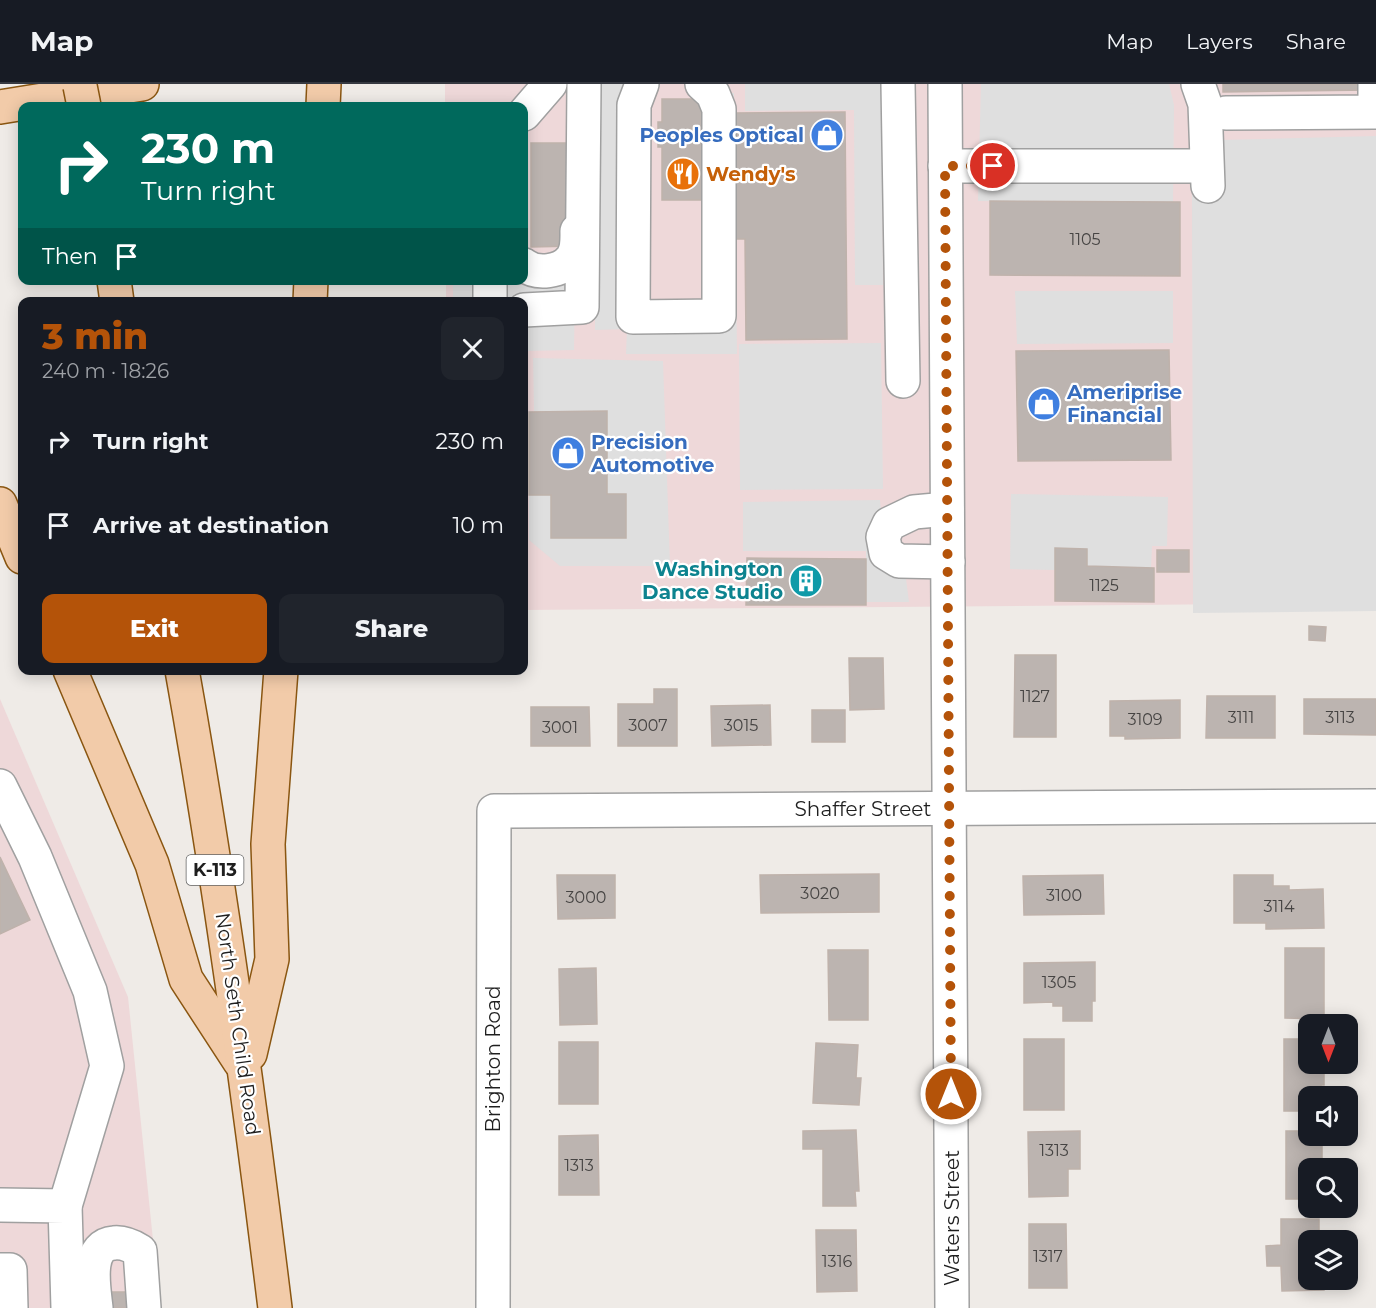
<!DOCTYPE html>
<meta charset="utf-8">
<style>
body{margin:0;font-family:Montserrat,sans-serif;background:#20242c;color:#f1f3f6;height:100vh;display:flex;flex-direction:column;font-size:22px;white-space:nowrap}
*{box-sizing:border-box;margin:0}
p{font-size:20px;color:#9ea1a6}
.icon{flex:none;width:33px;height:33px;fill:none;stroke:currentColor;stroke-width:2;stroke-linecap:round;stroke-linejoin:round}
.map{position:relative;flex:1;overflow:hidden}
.details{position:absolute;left:18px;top:213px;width:510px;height:378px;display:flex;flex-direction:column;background:#171b24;border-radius:12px;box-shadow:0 3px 15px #0003}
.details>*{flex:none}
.banner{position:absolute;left:18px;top:18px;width:510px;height:183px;border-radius:12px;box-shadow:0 3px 15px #0003;background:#00695c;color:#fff;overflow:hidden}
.needle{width:39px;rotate:180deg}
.tools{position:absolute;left:1298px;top:930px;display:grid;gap:12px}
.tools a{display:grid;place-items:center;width:60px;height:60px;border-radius:12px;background:#171b24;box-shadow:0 3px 15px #0003;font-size:30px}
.pin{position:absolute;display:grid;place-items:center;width:51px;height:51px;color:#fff;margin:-26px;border:3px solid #fff;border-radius:50%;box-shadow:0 2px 6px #0007}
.me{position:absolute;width:66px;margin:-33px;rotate:0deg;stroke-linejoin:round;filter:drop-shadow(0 0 4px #0008)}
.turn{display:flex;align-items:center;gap:21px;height:126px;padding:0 24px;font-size:27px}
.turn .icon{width:78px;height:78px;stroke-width:2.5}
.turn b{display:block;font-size:42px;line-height:51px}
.then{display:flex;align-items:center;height:57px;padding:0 24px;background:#0003;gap:12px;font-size:22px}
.round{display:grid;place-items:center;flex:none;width:63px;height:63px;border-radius:12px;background:#20242c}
.overview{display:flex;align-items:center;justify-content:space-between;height:102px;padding:0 24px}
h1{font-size:36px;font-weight:800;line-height:45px;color:#b45309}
.cta{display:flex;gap:12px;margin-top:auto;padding:12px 24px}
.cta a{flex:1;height:69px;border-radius:12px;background:#b45309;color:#fff;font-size:24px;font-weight:800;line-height:69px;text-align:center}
.cta a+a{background:#20242c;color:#f1f3f6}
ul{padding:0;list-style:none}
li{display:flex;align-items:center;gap:18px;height:84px;padding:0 24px}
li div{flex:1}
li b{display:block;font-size:22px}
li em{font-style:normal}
header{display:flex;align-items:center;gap:36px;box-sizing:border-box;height:84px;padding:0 30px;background:#171b24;border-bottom:2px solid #363941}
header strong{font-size:28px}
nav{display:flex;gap:33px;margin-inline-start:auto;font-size:21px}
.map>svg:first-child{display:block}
.commercial{fill:#eed8d9}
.parking{fill:#dfdfdf}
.building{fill:#bcb4b0;stroke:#bfb2ab;stroke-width:1.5}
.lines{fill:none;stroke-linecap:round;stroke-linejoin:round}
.minor-casing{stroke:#a0a0a0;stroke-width:36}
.major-casing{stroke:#8a5611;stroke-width:36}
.minor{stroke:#fff;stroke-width:33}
.major{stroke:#f2cba9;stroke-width:33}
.major-bridge-casing{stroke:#8a5611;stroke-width:36;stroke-linecap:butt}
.major-bridge{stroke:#f2cba9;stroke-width:33}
.route{stroke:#b45309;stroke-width:10;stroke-dasharray:0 18}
.labels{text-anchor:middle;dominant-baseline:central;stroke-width:4.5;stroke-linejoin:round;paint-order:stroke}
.number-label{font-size:16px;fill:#464443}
.shield{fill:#fff;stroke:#626262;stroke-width:1.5}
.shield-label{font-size:18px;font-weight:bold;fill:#1f1f1f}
.shop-label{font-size:20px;font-weight:bold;fill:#366cbe;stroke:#fff;text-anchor:start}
.food-label{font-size:20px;font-weight:bold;fill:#c56008;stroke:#fff;text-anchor:start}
.culture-label{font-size:20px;font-weight:bold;fill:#0d838f;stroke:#fff;text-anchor:end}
.street-label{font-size:20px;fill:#1f1f1f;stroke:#fff}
</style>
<header>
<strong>Map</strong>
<nav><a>Map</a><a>Layers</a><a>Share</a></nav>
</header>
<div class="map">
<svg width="1376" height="1224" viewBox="0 0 1376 1224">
<rect width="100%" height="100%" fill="#efebe7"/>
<g class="commercial">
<polygon points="445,0 1376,0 1376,519 524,526 524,218 446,217 446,197 524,196 524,22 445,22"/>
<polygon points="0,615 128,913 160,1224 0,1224"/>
</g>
<g class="parking">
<polygon points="596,0 637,0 636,226 716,225 717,9 734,9 737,270 626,270 627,245 595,246"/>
<polygon points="745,0 882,0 883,201 855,201 854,26 745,27"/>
<polygon points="981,0 1169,0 1174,21 1173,118 978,117"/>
<polygon points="1376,52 1376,527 1193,529 1192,110 1220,56"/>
<polygon points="453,197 508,197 508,201 575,200 574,266 524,267 524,218 453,218"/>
<polygon points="1015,207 1173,207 1173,259 1017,260"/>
<polygon points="881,259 883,405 740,406 739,260"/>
<polygon points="533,274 663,277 670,482 560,482 529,456 529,411 551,411 551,454 626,453 626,410 607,410 607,327 534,327"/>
<polygon points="1011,410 1168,413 1167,462 1152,462 1151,484 1087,482 1087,465 1055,464 1055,486 1010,485"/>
<polygon points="880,416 881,426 900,428 902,464 909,518 866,518 866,467 743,467 743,418"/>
</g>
<g class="building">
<polygon points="1223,0 1370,0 1370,6 1223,8"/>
<polygon points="662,15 705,15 705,116 662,116 662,63 658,63 658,38 662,38"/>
<polygon points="845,28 847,255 746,256 745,155 736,155 735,29"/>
<polygon points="531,59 574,59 575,162 531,163"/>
<polygon points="990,117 1180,118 1180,192 990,191"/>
<polygon points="1169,266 1171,376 1018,377 1016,267"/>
<polygon points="607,327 607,410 626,410 626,454 551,454 551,411 529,411 529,328"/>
<polygon points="1055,464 1087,465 1087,482 1154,484 1154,518 1055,517"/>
<rect x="1157" y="466" width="32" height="22"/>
<polygon points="747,474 866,475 866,521 746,521"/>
<polygon points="1309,542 1326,543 1325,557 1309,556"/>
<polygon points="1015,571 1056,571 1056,653 1014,653"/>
<polygon points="849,574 883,574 884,625 850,626"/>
<polygon points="654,605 677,605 677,662 618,662 618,620 654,620"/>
<polygon points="1207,612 1275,612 1275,654 1206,654"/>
<polygon points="1304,615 1376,615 1376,651 1304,650"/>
<polygon points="1180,616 1180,654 1125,655 1125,652 1110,652 1110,617"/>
<polygon points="770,621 771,661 712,662 711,622"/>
<polygon points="531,623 589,623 590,662 531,662"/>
<rect x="812" y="626" width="33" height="32"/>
<polygon points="0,773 30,836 0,850"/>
<polygon points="879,790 879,828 761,829 760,791"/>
<polygon points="557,791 615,791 615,834 558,835"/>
<polygon points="1103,791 1104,830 1024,831 1023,792"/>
<polygon points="1234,791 1273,791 1273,802 1289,802 1289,806 1323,805 1324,844 1266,845 1266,839 1234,839"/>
<polygon points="1285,864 1324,864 1324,935 1285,934"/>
<polygon points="828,866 868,866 868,936 829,936"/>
<polygon points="1095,878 1095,917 1092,917 1092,937 1063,937 1063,922 1053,922 1053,918 1024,919 1024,879"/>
<polygon points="596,884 597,940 560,941 559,885"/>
<rect x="1024" y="955" width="40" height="71"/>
<polygon points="1284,955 1308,955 1308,980 1324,980 1324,1001 1321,1001 1321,1012 1308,1012 1308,1027 1284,1027"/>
<rect x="559" y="958" width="39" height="62"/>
<polygon points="816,959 858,961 856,994 861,994 859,1021 813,1019"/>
<polygon points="856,1046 859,1107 855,1107 856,1122 823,1122 823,1065 803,1065 803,1047"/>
<polygon points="1080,1047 1080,1085 1068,1085 1068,1112 1029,1113 1028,1048"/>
<polygon points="1286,1047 1308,1047 1308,1052 1322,1052 1322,1084 1308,1084 1308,1115 1286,1115"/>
<polygon points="598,1051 599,1111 559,1111 559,1052"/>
<polygon points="1281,1135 1319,1135 1319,1156 1308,1156 1308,1196 1324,1196 1324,1206 1282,1207 1281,1182 1267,1182 1266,1162 1281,1161"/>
<polygon points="1029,1140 1066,1140 1067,1204 1029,1204"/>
<polygon points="816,1146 856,1146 857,1207 817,1208"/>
<rect x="111" y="1208" width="22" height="16"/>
</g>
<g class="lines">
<g class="minor-casing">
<g id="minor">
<polyline points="642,0 634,21 633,233 719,232 719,25 713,10 702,0"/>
<polyline points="898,0 903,297"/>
<polyline points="945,0 952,1224"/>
<polyline points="1198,0 1205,20 1208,102"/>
<polyline points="1226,29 1375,28 1375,0"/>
<polyline points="524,30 550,0"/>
<polyline points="945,82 1206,82"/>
<path d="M524,181c13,10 37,7 47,-6 7,-8 6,-19 6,-28"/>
<polyline points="490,196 490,218"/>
<polyline points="524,226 582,223 584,0"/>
<polyline points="947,425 914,428 889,440 883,453 886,469 899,477 948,478"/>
<polyline points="0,702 35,773 90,907 107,982 65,1122"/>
<polyline points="0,1121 65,1122 68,1224"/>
<polyline points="0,1186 10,1186 11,1224"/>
<path d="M96,1224c-2,-20 -11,-63 18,-65 9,-1 18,3 26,8l4,57"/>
<polyline points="493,1224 494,727 1376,722"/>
</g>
</g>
<g class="major-casing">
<g id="major">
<polyline points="323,22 324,0"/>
<polyline points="0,23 142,0"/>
<polyline points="114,196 117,218"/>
<polyline points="310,218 311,196"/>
<polyline points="0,420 22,473"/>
<polyline points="70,586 152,780 186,895 240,978"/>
<path d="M182,586c38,212 67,425 93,638"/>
<polyline points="250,970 272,875 268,760 281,586"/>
</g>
</g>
<use href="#minor" class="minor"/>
<use href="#major" class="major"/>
<g class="major-bridge-casing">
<polyline id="major-bridge" points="80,2 84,22"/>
</g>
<use href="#major-bridge" class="major-bridge"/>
</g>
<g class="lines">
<polyline class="route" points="951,1010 945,82 993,82"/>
</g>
<defs>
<g id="shop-disc" transform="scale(1.725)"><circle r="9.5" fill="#3f7fe0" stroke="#fff"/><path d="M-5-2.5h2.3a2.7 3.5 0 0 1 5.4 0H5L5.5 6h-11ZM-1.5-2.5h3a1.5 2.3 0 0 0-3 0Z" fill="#fff"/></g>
<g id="restaurant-disc" transform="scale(1.725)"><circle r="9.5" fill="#e8710a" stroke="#fff"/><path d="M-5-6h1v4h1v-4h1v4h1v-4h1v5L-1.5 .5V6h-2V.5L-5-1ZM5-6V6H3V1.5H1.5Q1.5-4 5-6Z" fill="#fff"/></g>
<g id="building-disc" transform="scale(1.725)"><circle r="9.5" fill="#0f9aa8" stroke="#fff"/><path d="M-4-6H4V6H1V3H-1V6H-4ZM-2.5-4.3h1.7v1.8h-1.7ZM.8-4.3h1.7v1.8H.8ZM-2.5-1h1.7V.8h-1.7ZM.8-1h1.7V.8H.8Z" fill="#fff"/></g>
</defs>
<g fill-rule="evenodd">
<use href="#shop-disc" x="827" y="51"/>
<use href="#restaurant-disc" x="683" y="90"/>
<use href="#shop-disc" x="1044" y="320"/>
<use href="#shop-disc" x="568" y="369"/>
<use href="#building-disc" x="806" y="497"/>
</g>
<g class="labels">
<g class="number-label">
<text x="1085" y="155">1105</text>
<text x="1104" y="501">1125</text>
<text x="1035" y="612">1127</text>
<text x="1241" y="633">3111</text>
<text x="1340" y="633">3113</text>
<text x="1145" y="635">3109</text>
<text x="648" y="641">3007</text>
<text x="741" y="641">3015</text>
<text x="560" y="643">3001</text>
<text x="820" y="809">3020</text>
<text x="1064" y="811">3100</text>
<text x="586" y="813">3000</text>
<text x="1279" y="822">3114</text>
<text x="1059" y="898">1305</text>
<text x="1054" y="1066">1313</text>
<text x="579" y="1081">1313</text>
<text x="1048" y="1172">1317</text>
<text x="837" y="1177">1316</text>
</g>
<rect class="shield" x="186.5" y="771" width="57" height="30" rx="4.5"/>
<g class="shield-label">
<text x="215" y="786">K-113</text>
</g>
<g class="shop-label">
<text x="804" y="51" text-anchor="end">Peoples Optical</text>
<text x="1067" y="308">Ameriprise<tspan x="1067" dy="23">Financial</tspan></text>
<text x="591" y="358">Precision<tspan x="591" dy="23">Automotive</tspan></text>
</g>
<g class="food-label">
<text x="706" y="90">Wendy's</text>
</g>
<g class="culture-label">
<text x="783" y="485">Washington<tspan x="783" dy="23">Dance Studio</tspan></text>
</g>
<g class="street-label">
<text x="863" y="725">Shaffer Street</text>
<text transform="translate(238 940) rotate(82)">North Seth Child Road</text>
<text transform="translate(493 975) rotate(-90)">Brighton Road</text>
<text transform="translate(952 1134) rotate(-90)">Waters Street</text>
</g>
</g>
</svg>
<div class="tools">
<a><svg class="needle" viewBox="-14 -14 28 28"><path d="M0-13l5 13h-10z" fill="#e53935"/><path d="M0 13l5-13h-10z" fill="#9ea1a6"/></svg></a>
<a><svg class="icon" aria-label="sound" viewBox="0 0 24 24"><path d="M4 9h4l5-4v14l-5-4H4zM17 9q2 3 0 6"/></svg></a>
<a><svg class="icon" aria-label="search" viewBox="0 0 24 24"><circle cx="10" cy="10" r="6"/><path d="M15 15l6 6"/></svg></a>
<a><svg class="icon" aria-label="layers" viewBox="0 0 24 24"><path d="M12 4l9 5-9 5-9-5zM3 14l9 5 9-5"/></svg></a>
</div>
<div class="pin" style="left:993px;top:82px;background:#d93025"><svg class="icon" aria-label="arrive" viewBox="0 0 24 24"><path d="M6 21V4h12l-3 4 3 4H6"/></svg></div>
<svg class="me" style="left:951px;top:1010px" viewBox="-20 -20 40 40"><circle r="17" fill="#b45309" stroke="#fff" stroke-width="3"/><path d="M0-11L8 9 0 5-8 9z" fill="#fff"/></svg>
<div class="banner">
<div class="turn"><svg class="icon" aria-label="right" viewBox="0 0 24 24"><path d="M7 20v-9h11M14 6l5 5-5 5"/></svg><div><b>230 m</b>Turn right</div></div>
<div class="then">Then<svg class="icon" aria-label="arrive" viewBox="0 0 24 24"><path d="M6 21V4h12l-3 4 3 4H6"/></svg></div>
</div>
<section class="details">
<div class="overview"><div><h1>3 min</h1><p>240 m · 18:26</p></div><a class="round"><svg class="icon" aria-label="close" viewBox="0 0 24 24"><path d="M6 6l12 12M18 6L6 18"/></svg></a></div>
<ul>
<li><svg class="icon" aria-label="right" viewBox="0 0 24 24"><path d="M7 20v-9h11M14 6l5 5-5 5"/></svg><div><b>Turn right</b></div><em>230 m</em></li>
<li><svg class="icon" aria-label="arrive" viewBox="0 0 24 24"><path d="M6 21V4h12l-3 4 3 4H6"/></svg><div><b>Arrive at destination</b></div><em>10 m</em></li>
</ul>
<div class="cta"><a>Exit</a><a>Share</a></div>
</section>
</div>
